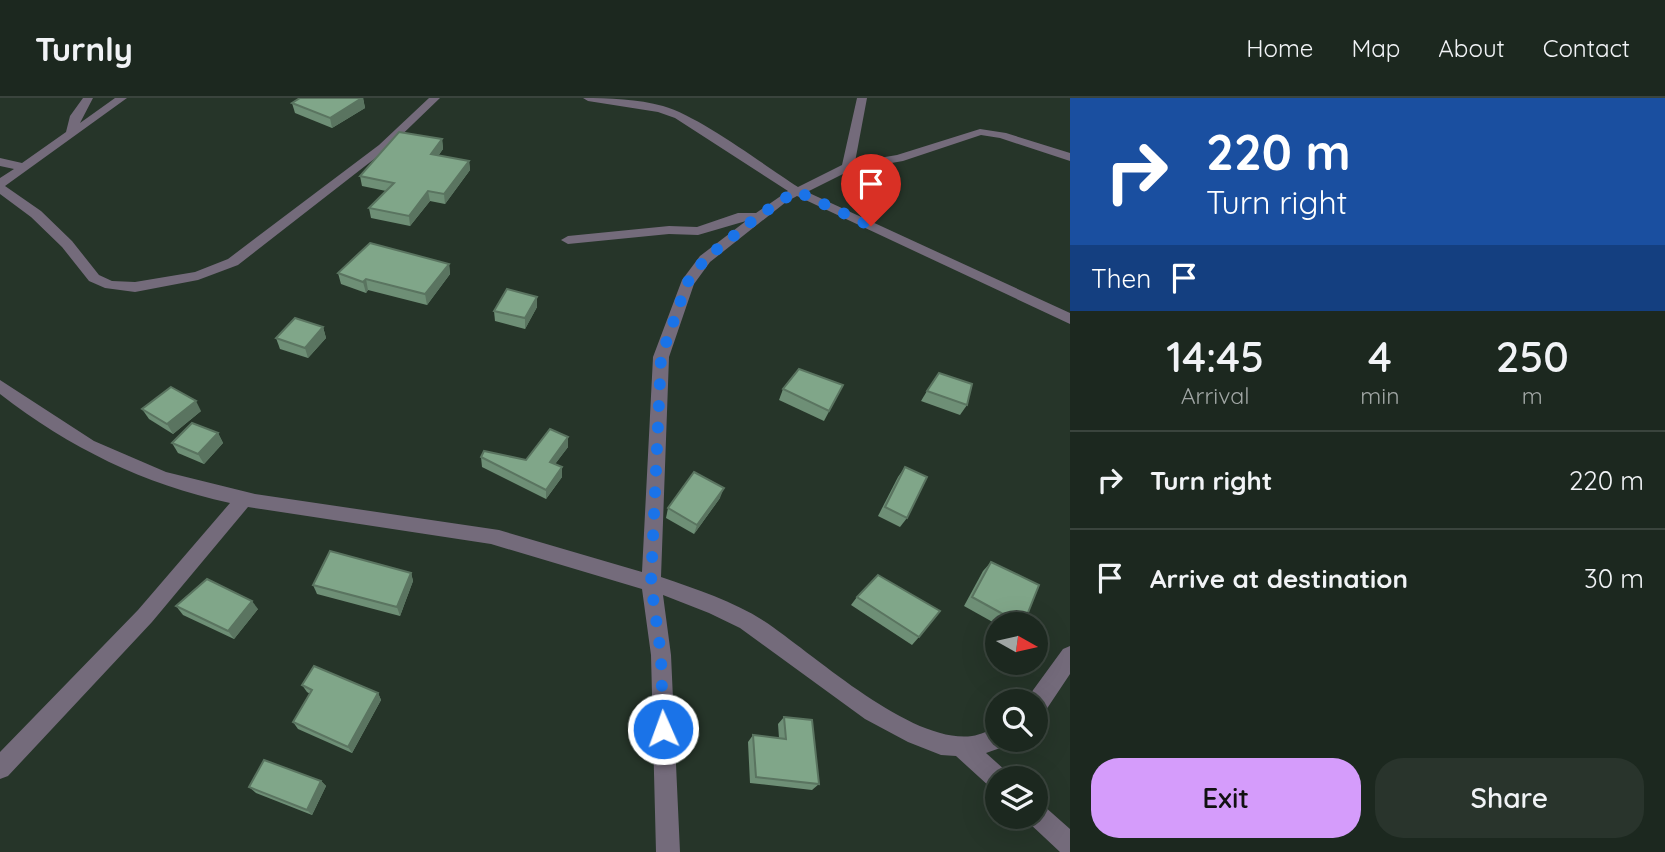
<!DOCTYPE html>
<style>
body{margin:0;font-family:Quicksand,sans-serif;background:#29342c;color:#f1f3f6;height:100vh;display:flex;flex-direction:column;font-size:26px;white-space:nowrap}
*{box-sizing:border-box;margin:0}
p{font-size:23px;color:#a0a6a4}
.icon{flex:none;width:38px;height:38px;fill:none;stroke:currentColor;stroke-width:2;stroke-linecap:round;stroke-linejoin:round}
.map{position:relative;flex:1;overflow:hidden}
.side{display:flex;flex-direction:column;background:#1c281f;width:595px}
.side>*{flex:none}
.banner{background:#1a4fa0;color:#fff;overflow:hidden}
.needle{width:46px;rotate:98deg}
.fabs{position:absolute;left:985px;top:514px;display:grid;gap:14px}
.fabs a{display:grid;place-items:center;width:63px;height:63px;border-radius:50%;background:#1c281f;box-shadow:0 7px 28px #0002,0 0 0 2px #3a443d;font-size:35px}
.pin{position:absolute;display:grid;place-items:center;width:60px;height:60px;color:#fff;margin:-72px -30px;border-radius:50% 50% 50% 0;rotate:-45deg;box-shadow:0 0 7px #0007}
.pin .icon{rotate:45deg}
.me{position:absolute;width:77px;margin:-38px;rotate:358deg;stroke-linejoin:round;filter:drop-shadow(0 0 5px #0008)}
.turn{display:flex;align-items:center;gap:24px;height:147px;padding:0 21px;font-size:32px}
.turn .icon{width:91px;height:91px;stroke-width:2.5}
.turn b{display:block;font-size:49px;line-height:60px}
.then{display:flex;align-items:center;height:66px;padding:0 21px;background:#0003;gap:14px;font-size:26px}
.eta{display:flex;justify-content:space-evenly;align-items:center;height:119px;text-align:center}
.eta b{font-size:42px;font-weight:600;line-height:49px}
.cta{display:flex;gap:14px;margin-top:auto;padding:14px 21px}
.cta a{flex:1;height:80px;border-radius:28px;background:#d59cfb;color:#111;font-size:28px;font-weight:600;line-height:80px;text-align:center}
.cta a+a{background:#29342c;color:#f1f3f6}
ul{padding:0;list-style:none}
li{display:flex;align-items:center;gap:21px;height:98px;padding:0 21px;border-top:2px solid #3a443d}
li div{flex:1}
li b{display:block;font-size:26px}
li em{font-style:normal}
header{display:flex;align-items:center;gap:42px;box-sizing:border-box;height:98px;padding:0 35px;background:#1c281f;border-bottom:2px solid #3a443d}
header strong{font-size:33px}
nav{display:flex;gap:38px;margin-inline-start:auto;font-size:24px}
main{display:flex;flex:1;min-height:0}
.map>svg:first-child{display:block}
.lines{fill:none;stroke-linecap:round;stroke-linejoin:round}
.minor{fill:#746b7b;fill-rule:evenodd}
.wall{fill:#6e8f76}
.shaded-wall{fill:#5a7460}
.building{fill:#80a689;stroke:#5a7460;stroke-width:2}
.route{stroke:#1a73e8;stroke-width:12;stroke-dasharray:0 21.6}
</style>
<header>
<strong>Turnly</strong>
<nav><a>Home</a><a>Map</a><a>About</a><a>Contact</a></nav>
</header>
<main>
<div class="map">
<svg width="1070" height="754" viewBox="0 0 1070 754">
<rect width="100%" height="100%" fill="#263529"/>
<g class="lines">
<g class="minor">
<polygon points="83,0 93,0 80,25 115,0 127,0 5,88 41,113 72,143 99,177 112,183 135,184 195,174 228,161 379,47 429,0 440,0 387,51 238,167 198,182 135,194 105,190 89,183 62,149 31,119 0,96 0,80 14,71 0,68 0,60 22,65 66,34 70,18"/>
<path d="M583,0c26,0 55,1 80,8 38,11 99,58 135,81l44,-22 15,-67h10l-12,64 42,-7 83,-26 26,4 64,20v8l-70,-23 -19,-3 -78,26 -52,9 -44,22 263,121v11l-273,-128 -11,6 -76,60 -16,22 -25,73 -8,220c35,12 72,24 103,44 50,33 146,123 208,115 8,-1 18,-6 26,-9v13h10l-2,6 -20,7 20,18 3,8h-11v11l-8,-3 -34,-31 -15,-1 -33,-13 -43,-23 -125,-91 -31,-15 -46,-18 8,60 9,197h-24l-5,-197 -9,-66 -151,-45 -243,-37 -96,115 -144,154 -8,3v-27l138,-142 92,-107c-87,-19 -160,-55 -230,-109v-14l94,61 72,31 89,22 244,36 143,42 11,-215 29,-77 18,-24 46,-35 -48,14 -29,-1 -101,10 -7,-4 7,-4 101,-10 28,1 41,-14h18l32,-22 -113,-73 -17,-6 -70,-11z"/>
<polygon points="1070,548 1070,576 1044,615 1036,618 1036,604 1027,604 1028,599 1063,551"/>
<polygon points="1036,704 1044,708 1070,731 1070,754 1060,754 1028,724 1026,719 1036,719"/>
</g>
</g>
<g class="wall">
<polygon points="300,0 363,0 365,10 332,30 295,15 292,5"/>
<polygon points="442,41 443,51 438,58 469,63 470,72 445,106 430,103 410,128 371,120 369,110 386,93 362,88 360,78"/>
<polygon points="449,166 450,176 427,207 368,192 366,195 341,186 338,175"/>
<polygon points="537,199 537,209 525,231 495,223 494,213"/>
<polygon points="323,229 326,240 308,260 280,251 276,240"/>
<polygon points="843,287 824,323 779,302 783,291"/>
<polygon points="927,293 967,307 960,317 921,303"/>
<polygon points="142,311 201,313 173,336 149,321"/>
<polygon points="218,335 223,345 204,366 178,355 172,345"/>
<polygon points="568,339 568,349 555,366 562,369 562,379 546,401 482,369 481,359 526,362"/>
<polygon points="905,369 907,420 900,429 878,418 898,379"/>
<polygon points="720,400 694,436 666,420 668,410"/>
<polygon points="991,464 1023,527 998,527 964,508 983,473"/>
<polygon points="411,475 413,483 400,518 317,496 313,487"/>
<polygon points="857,499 919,539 912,547 851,507"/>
<polygon points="176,508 258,511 234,541 183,517"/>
<polygon points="302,587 378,595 381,602 352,655 298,631 293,624 310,596 307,594"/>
<polygon points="784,619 819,686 812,692 750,685 748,644 753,637 779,640 778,626"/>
<polygon points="321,683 326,688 312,717 256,695 249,689"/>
</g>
<g class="shaded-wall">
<polygon points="362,0 363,0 365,10 332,30 330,20"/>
<polygon points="442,41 443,51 432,66 431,56"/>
<polygon points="469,63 470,72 445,106 444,96"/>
<polygon points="428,93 430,103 410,128 409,118"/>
<polygon points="449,166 450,176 427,207 425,196"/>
<polygon points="366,181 368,192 366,195 363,184"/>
<polygon points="537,199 537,209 525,231 525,220"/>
<polygon points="323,229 326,240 308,260 305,250"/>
<polygon points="196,303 201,313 173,336 167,326"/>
<polygon points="218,335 223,345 204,366 198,356"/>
<polygon points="568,339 568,349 549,374 550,364"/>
<polygon points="562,369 562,379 546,401 546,392"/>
<polygon points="724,390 720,400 694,436 697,427"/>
<polygon points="411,475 413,483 400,518 397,509"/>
<polygon points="252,503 258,511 234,541 228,533"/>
<polygon points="378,595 381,602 352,655 348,649"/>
<polygon points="321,683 326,688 312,717 307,712"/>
</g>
<g class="building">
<polygon points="300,0 362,0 330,20 292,5"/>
<polygon points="399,34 442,41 431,56 469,63 444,96 428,93 409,118 369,110 394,85 360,78"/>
<polygon points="370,145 449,166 425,196 366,181 363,184 338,175"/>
<polygon points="507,191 537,199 525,220 494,213"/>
<polygon points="295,220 323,229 305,250 276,240"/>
<polygon points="799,271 843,287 829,313 783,291"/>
<polygon points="939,275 972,286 967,307 927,293"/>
<polygon points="171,289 196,303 167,326 142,311"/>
<polygon points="192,325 218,335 198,356 172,345"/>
<polygon points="550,331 568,339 550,364 562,369 546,392 481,359 484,353 526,362"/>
<polygon points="905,369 927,379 907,420 885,409"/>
<polygon points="694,374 724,390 697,427 668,410"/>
<polygon points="330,453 411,475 397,509 313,487"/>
<polygon points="991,464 1039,487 1023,527 972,499"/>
<polygon points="878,477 940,513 919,539 857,499"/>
<polygon points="207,481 252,503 228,533 176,508"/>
<polygon points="314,568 378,595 348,649 293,624 312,592 302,587"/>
<polygon points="784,619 812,622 819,686 756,679 753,637 786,641"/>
<polygon points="264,662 321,683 307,712 249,689"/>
</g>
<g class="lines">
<polyline class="route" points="663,631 661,557 651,485 661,259 687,185 705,161 757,119 796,93 871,128"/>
</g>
</svg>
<div class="fabs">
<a><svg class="needle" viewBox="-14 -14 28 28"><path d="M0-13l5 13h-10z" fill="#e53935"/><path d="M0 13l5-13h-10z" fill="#a0a6a4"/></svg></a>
<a><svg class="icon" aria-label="search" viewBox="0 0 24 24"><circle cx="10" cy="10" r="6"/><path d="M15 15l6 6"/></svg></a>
<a><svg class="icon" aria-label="layers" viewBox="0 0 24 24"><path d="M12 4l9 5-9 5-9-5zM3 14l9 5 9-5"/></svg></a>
</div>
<div class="pin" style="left:871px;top:128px;background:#d93025"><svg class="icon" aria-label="arrive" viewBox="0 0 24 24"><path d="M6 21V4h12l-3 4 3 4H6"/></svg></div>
<svg class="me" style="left:663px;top:631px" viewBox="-20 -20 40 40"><circle r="17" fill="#1a73e8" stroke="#fff" stroke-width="3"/><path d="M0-11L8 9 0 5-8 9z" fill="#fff"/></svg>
</div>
<section class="side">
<div class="banner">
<div class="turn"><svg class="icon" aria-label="right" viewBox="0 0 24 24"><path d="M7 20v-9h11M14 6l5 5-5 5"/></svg><div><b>220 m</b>Turn right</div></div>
<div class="then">Then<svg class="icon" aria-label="arrive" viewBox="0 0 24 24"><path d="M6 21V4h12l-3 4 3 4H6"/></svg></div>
</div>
<div class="eta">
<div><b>14:45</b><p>Arrival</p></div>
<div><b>4</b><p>min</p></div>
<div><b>250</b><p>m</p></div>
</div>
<ul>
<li><svg class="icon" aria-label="right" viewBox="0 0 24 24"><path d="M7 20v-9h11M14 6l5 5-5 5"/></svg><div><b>Turn right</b></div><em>220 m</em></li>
<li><svg class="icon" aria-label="arrive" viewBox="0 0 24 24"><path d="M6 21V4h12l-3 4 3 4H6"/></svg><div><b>Arrive at destination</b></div><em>30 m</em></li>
</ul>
<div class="cta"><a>Exit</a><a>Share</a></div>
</section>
</main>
